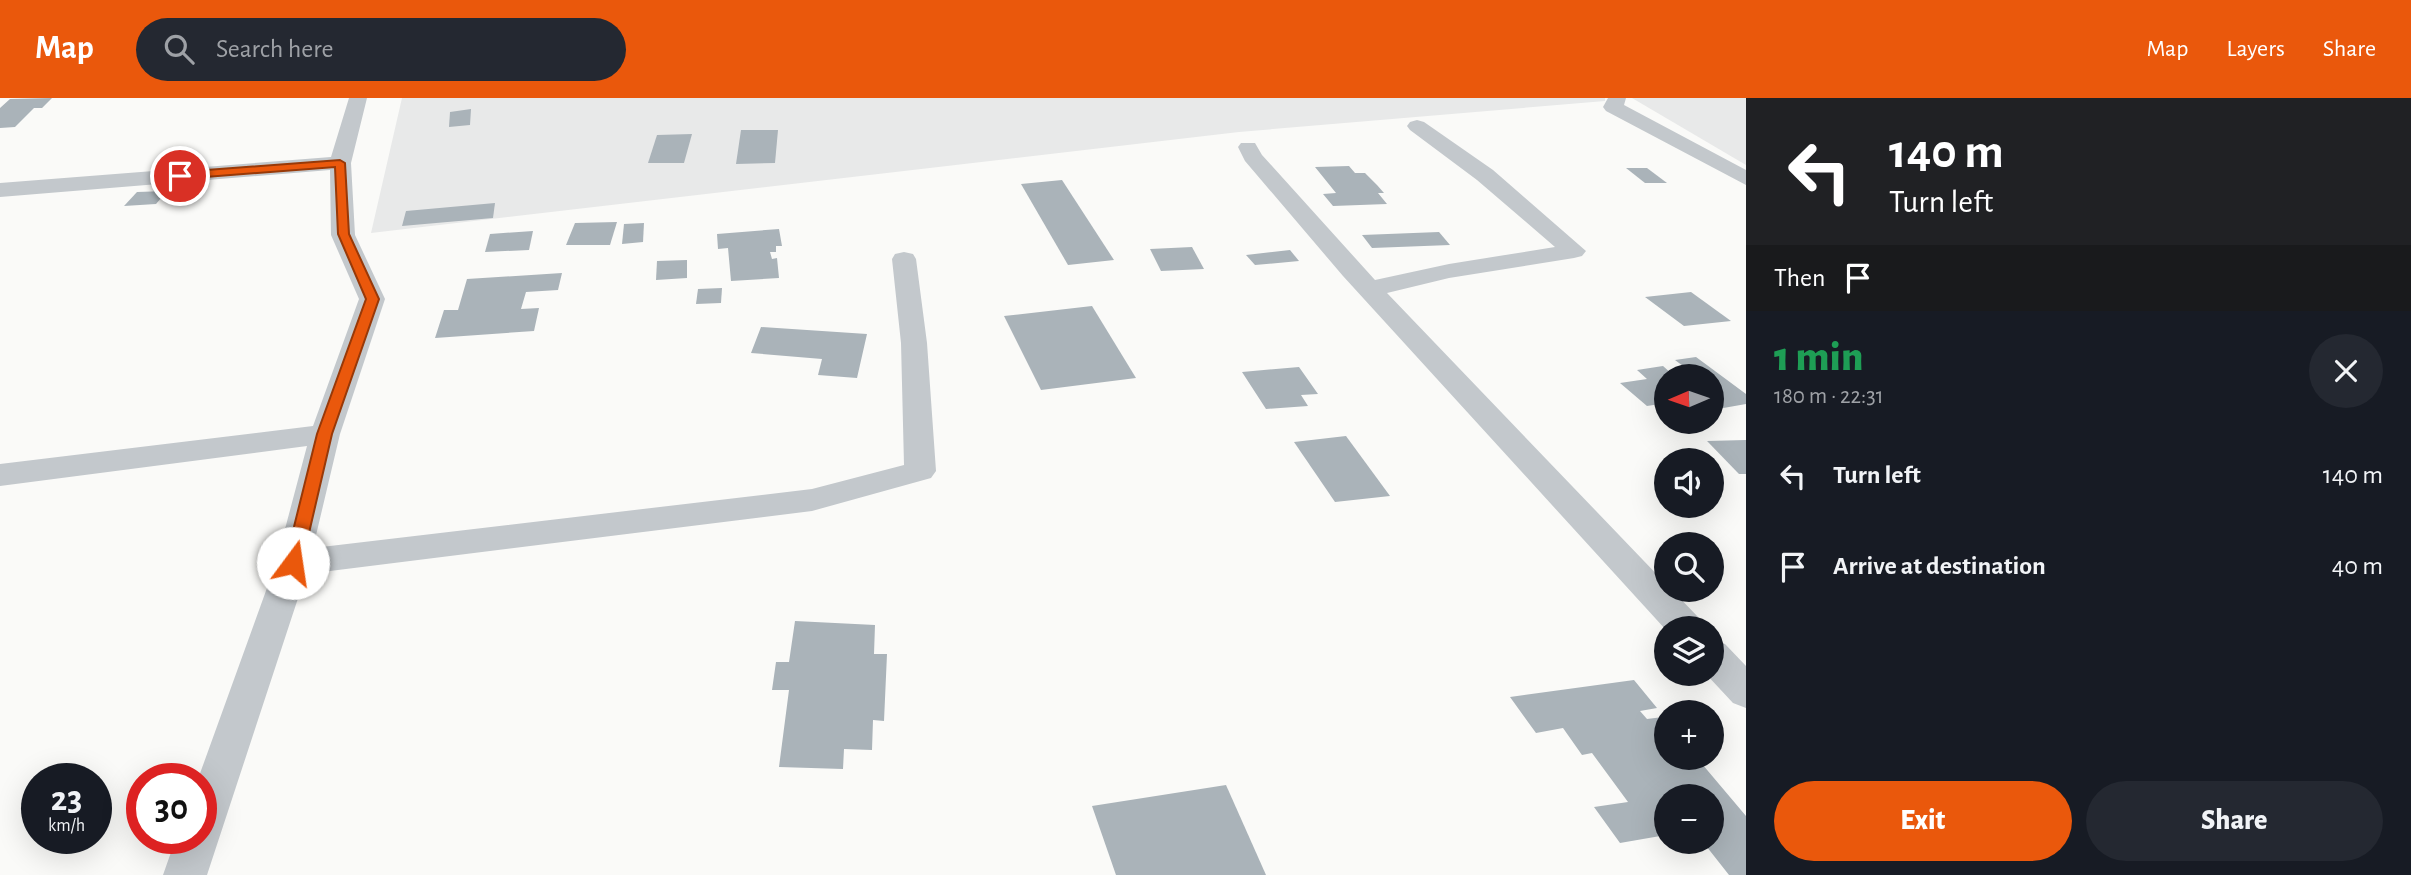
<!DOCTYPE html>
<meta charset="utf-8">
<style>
body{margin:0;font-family:"Alegreya Sans",sans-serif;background:#242831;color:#f1f3f6;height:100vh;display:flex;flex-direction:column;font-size:26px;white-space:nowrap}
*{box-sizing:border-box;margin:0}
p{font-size:23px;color:#9ea1a6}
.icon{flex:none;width:38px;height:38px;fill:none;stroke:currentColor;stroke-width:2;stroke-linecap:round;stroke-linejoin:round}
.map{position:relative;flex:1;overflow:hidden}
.panel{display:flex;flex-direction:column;background:#171b24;width:665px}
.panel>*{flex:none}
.hud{background:#202124;color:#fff;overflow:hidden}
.needle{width:46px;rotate:268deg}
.fabs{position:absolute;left:1654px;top:266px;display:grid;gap:14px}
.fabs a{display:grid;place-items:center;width:70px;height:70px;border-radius:50%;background:#171b24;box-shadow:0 7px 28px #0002;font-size:35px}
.speed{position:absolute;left:21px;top:665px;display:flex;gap:14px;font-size:35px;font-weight:700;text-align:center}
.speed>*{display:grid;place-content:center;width:91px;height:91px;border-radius:50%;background:#171b24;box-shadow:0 7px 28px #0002;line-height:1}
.speed small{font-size:18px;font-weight:400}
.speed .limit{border:10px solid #d22;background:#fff;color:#111}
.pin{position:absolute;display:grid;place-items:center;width:60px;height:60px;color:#fff;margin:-30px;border:4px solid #fff;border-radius:50%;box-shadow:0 2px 7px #0007}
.me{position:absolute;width:77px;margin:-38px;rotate:14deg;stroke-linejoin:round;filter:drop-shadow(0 0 5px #0008)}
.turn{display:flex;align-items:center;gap:24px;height:147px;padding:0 28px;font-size:32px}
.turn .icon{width:91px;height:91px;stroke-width:2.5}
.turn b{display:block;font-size:49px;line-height:60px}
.then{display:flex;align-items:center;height:66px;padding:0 28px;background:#0003;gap:14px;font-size:26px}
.round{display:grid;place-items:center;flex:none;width:74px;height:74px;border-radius:37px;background:#242831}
.overview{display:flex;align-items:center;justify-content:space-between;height:119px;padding:0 28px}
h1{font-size:42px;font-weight:800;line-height:52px;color:#1e9e55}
.primary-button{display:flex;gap:14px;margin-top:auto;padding:14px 28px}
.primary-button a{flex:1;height:80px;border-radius:42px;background:#ea580c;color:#fff;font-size:28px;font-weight:800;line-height:80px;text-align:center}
.primary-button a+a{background:#242831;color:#f1f3f6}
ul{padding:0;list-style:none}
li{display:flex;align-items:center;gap:21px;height:91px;padding:0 28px}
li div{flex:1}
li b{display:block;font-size:26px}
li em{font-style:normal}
header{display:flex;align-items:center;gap:42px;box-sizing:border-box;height:98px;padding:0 35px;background:#ea580c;color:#fff}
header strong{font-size:33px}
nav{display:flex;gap:38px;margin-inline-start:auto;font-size:24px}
.search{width:490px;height:63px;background:#242831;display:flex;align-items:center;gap:18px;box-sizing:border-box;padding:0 24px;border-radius:38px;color:#9ea1a6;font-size:26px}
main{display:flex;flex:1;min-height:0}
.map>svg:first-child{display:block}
.built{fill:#e8e9e9}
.building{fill:#aab3b9}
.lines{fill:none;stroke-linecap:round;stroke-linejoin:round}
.street{fill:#c3c8cc;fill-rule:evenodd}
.route{fill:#ea580c;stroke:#983908;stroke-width:2}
</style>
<header>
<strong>Map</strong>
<div class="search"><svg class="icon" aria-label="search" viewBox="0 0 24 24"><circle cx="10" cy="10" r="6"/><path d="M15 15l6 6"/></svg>Search here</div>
<nav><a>Map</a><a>Layers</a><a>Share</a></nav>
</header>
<main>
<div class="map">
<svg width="1746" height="777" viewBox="0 0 1746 777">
<rect width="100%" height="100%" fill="#fafaf8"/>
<g class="built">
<polygon points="402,0 1605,0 1605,3 1239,34 371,135"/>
<polygon points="1632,0 1746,0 1746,67"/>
</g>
<g class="building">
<polygon points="52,0 42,10 34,10 15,29 0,30 0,10 10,1"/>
<polygon points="471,11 470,27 449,29 450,14"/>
<polygon points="741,32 778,32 775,65 736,66"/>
<polygon points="692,36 684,65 648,65 657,37"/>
<polygon points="1349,68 1355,75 1365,75 1377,87 1384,95 1378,95 1387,106 1333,108 1323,96 1336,95 1315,69"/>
<polygon points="1626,70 1647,70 1667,85 1645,85"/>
<polygon points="1062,82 1114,162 1068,167 1021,86"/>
<polygon points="167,93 156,106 124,108 137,94"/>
<polygon points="495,105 493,120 402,128 406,113"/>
<polygon points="617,124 610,147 566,147 575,125"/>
<polygon points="644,125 643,144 622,146 624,126"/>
<polygon points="779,131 782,148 776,148 776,154 770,154 772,161 777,160 779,180 731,183 728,150 718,151 717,136"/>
<polygon points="533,133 529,152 485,154 490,136"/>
<polygon points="1439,134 1450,147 1372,150 1362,137"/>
<polygon points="1192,149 1204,171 1161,173 1150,151"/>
<polygon points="1290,152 1299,163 1255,167 1246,157"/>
<polygon points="687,162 687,180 656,182 657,163"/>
<polygon points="562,175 558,192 526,194 521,211 539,210 534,233 435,240 444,212 458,212 467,181"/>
<polygon points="722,190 721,205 696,206 698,191"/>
<polygon points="1691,194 1731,223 1684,228 1645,199"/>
<polygon points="1092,208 1136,280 1041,292 1004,218"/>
<polygon points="761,229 867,236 857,280 818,277 822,261 751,255"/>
<polygon points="1696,259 1746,296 1746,306 1712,312 1712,278 1666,278 1666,305 1647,308 1620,285 1647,281 1637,272 1663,268 1673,277 1691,274 1675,262"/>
<polygon points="1299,269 1318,296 1301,297 1308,308 1266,311 1242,274"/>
<polygon points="1346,338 1390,398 1335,404 1294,344"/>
<polygon points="1746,342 1746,376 1739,376 1707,343"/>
<polygon points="795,523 875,527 874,556 887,556 884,623 873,622 872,652 844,651 843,671 779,669 789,592 772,592 776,564 789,564"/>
<polygon points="1634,582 1657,610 1640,613 1647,621 1663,619 1666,622 1666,660 1697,660 1746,718 1746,777 1729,777 1703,744 1712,744 1712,698 1666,698 1666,737 1620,745 1594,709 1628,704 1592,655 1582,657 1563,630 1536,635 1510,599"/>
<polygon points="1226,687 1266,777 1116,777 1092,708"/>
</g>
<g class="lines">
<g class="street">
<polygon points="349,0 367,0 351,65 355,137 385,201 340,336 313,450 812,391 904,367 901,245 892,161 895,156 904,154 913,156 916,161 927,245 936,373 931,380 812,413 306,476 207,777 163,777 176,740 201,740 201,681 198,681 276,465 307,348 0,388 0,366 313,328 359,201 331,137 330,72 0,99 0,85 331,59"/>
<polygon points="1608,0 1626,0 1624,7 1746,72 1746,87 1606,13 1603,9"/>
<polygon points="1417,22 1424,24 1493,72 1586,153 1582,158 1574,160 1449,180 1387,195 1666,486 1666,492 1672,492 1699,520 1704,530 1666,532 1343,178 1245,63 1238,49 1241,45 1255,45 1262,57 1375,182 1449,166 1555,149 1477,82 1410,32 1407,28 1410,24"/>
<polygon points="1712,542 1725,546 1746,568 1746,610 1733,605 1706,576 1712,576"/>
</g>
</g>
<polygon class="route" points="340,62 345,65 349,136 379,201 332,336 302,465 299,469 287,469 285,465 317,336 366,201 338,136 335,69 180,81 175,78 180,74"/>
</svg>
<div class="fabs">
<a><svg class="needle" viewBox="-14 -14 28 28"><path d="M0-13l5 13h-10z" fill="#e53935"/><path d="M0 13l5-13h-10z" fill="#9ea1a6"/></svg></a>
<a><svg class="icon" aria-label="sound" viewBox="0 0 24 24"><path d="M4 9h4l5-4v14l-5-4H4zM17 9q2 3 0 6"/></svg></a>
<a><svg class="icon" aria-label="search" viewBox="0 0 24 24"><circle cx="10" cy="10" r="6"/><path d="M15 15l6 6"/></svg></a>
<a><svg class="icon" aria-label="layers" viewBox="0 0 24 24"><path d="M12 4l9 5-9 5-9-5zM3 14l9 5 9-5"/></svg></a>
<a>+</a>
<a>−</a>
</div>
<div class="speed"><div>23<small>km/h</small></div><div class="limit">30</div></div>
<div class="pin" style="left:180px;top:78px;background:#d93025"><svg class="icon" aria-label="arrive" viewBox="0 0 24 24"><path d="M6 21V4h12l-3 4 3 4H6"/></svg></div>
<svg class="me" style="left:293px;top:465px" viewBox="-20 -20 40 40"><circle r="19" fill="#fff"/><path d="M0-13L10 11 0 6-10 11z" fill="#ea580c"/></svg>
</div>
<section class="panel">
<div class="hud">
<div class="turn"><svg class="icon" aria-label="left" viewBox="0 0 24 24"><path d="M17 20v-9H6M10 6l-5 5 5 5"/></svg><div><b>140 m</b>Turn left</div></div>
<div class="then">Then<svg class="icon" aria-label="arrive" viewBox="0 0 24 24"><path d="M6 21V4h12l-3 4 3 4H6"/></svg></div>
</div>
<div class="overview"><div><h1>1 min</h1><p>180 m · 22:31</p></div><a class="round"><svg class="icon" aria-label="close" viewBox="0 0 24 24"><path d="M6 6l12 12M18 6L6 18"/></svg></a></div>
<ul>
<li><svg class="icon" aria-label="left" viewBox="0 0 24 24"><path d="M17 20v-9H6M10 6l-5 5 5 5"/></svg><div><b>Turn left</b></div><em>140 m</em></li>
<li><svg class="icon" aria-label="arrive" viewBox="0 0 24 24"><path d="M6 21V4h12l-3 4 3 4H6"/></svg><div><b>Arrive at destination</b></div><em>40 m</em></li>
</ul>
<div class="primary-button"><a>Exit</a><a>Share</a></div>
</section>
</main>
